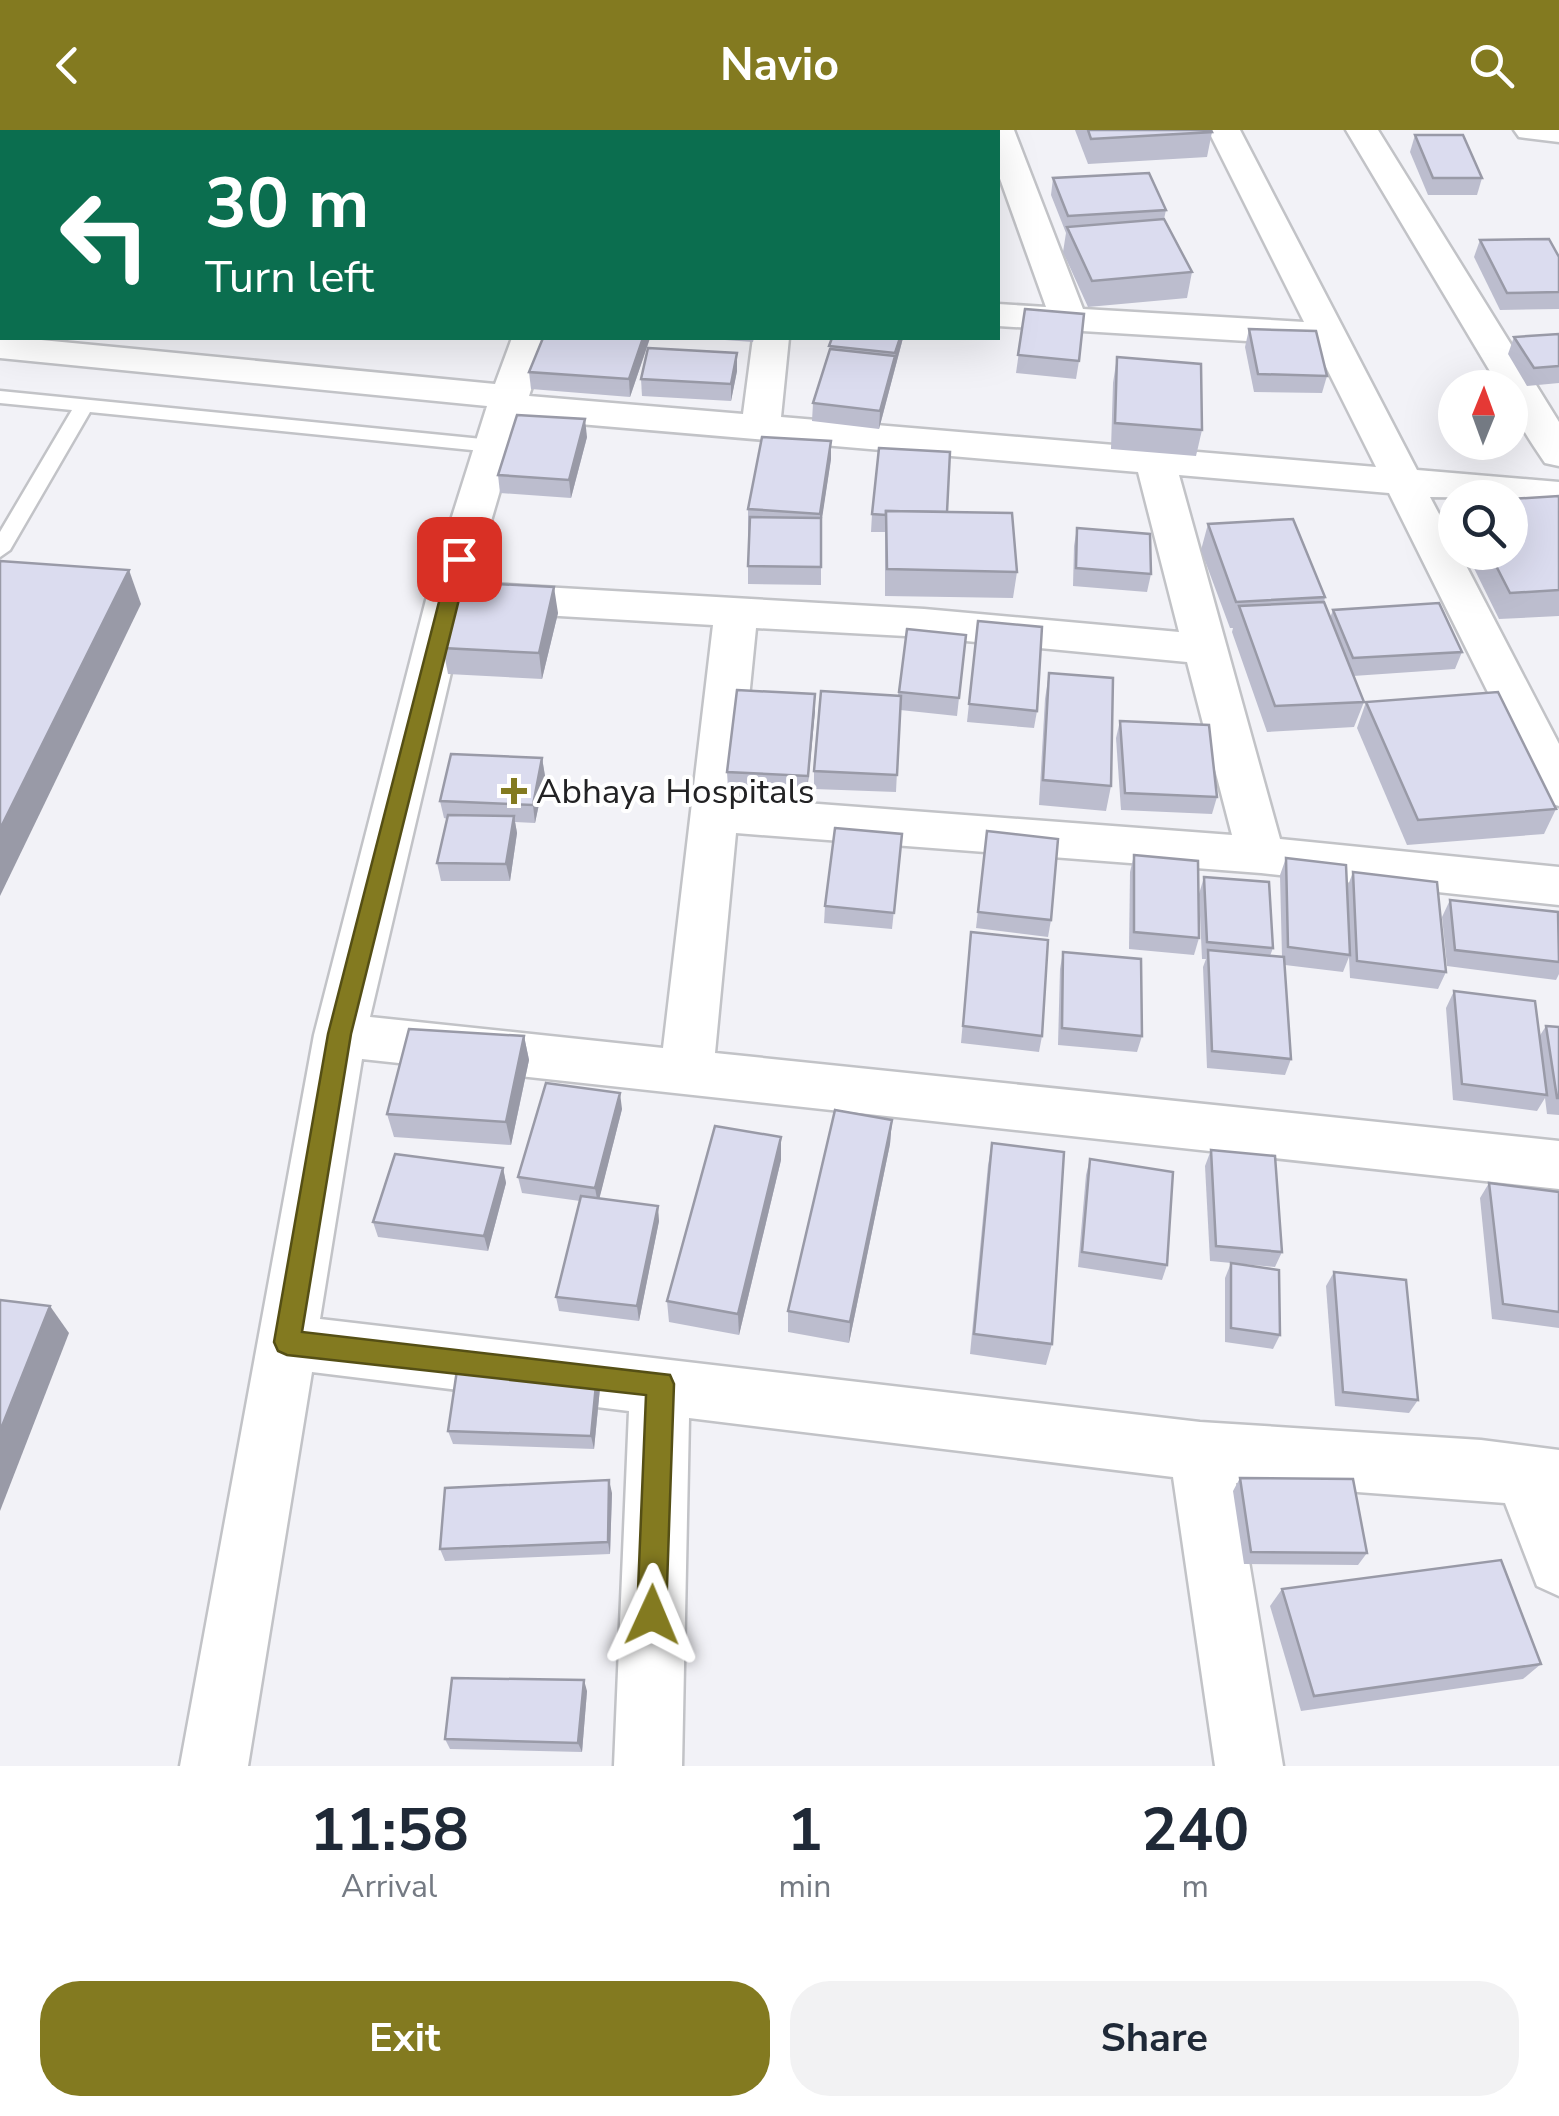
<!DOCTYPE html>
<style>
body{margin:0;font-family:"Nunito Sans",sans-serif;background:#f2f2f3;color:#1f2937;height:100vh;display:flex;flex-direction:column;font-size:38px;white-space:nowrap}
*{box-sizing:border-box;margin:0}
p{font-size:32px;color:#747a83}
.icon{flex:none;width:55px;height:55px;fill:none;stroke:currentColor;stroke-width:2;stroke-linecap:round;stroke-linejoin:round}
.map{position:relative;height:1636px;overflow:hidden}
.drawer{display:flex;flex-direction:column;background:#fff;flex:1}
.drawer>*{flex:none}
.hud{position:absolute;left:0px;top:0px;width:1000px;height:210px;box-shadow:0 10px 40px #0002;background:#0b6e4f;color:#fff;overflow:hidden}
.needle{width:65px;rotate:1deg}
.controls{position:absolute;left:1438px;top:240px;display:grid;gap:20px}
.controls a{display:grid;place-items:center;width:90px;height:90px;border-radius:50%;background:#fff;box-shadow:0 10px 40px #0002;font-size:50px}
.pin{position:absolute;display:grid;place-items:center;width:85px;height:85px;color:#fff;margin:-42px;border-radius:20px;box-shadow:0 5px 15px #0006}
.me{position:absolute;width:110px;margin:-55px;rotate:1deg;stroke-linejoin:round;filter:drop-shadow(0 0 8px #0008)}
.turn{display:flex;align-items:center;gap:35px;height:210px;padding:0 40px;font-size:45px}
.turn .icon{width:130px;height:130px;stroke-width:2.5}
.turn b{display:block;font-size:70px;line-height:85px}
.eta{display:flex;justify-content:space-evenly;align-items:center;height:170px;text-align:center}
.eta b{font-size:60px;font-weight:700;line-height:70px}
.cta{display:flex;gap:20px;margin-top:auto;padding:20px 40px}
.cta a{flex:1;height:115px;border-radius:40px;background:#837a20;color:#fff;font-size:40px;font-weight:700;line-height:115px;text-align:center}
.cta a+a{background:#f2f2f3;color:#1f2937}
header{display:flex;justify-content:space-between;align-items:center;height:130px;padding:0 40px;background:#837a20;color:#fff;font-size:45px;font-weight:700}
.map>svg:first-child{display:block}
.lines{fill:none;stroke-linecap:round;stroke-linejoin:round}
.service-casing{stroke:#c2c3c7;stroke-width:5}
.minor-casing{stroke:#c2c3c7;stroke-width:5}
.service{fill:#fff;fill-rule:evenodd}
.minor{fill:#fff;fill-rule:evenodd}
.wall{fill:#bcbdce}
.shaded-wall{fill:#999aa7}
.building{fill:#dbdcef;stroke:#999aa7;stroke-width:2.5}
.route{fill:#837a20;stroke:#554f15;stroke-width:2.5}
.poi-dot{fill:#837a20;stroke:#fff;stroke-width:4}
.labels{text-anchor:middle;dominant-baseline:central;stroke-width:8;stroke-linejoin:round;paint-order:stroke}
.poi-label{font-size:35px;fill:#222224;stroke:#fff;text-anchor:start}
</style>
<header><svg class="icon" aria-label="back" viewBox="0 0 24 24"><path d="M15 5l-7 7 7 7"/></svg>Navio<svg class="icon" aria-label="search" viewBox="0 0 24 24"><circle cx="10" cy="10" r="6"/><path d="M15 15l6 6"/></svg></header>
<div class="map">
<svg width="1559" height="1636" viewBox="0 0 1559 1636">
<rect width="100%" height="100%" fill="#f2f2f7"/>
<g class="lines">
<g class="service-casing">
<polygon id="service" points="0,261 492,310 502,316 492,322 90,282 10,420 0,427 0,402 72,280 0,273"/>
</g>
<g class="minor-casing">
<g id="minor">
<path d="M982,0h32l69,179 221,13 -96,-192h32l177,340 142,12v26l-49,-5v-5l-80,-1 25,47v8h4l100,192v62l-16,-5 -7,-12 -147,-296 -210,-18 101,364 279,28v38l-298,-32 -525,-40 -21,220 844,88v48l-1197,-130 -42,260 880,103 281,18 78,10v146l-22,-10 -32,-83 -269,-20 47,283h-68l-42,-289 -484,-59 -7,348h-68l15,-355 -317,-39 -64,394h-68l134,-731 113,-439 60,-190 -487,-48v-22l495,48 17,-46h36l-19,58 214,18 10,-76h36l-8,79 595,50 -61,-122 -317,-19v-22l48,3 -48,-134v-41zM521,289l617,53 41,160 -255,-23 -433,-25 -15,4 -6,10 6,10 15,4 222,13 -50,423 -293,-31 99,-421zM756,498l168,9 263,25 45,173 -493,-37z"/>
<path d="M1346,0h32l181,292v44l-14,-3c-15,-23 -35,-48 -35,-75h-10z"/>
<polygon points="1514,0 1559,0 1559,12 1519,7"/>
<rect x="0" y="11" width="2" height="20"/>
</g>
</g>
<use href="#service" class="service"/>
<use href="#minor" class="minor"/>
</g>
<g class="wall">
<polygon points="128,0 472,0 471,2 167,2"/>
<polygon points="608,0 684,0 683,2 608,2"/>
<rect x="771" y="0" width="49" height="2"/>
<rect x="928" y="0" width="55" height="2"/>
<polygon points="1075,0 1211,0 1212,2 1207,27 1088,34"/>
<polygon points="1415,5 1482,48 1477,65 1428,65 1410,22"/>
<polygon points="1053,48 1166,80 1164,89 1192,142 1187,168 1088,177 1063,122 1066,103 1051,65"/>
<polygon points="1480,110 1559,127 1559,179 1500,180 1474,127"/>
<polygon points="1025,179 1079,231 1076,249 1016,243"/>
<polygon points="1249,199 1327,246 1322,263 1254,262 1245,217"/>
<polygon points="1559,204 1559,253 1527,256 1508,224 1514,207"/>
<polygon points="650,208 630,267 531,259 529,242"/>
<polygon points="697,208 754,208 753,212"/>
<polygon points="832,208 903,208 879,299 812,291 813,273 829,222"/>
<polygon points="1117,227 1202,300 1196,326 1111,319 1113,253"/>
<polygon points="737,241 731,271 642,266 641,249"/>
<polygon points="587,307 571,368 500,363 498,345"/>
<polygon points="831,329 821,392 821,455 748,454 748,379"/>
<polygon points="1559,366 1559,486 1499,489 1466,422 1510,422"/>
<polygon points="947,382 1017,442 1013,468 885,466 885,402 871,402 872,384"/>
<polygon points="1208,394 1325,467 1324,472 1330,488 1333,480 1462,522 1455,539 1353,546 1364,572 1354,597 1267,602 1232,502 1233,498 1230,498 1201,420"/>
<polygon points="1077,398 1151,444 1147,462 1073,456 1074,416"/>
<polygon points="558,483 542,549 448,544 443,518"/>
<polygon points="978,491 1037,581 1034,598 967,592"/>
<polygon points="907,499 966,505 957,586 900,580 896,662 814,659 814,641 898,565"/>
<polygon points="1049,543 1111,656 1106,681 1039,675 1045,569"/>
<polygon points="815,564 807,663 728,659 727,642"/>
<polygon points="1366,572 1556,679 1544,704 1407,715 1357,598"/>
<polygon points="1120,591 1217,667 1212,684 1121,680 1116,608"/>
<polygon points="542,628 545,646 535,693 515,692 517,703 510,751 441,751 437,733 447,689 444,688 440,671"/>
<polygon points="987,701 1051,790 1048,807 976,798"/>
<polygon points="902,704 892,799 824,793 825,776"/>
<polygon points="1134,725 1199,808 1194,825 1129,819 1130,742"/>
<polygon points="1286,728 1347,758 1353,742 1446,842 1438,859 1350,848 1349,827 1343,842 1285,835 1291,929 1285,945 1207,938 1203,837 1206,829 1202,829 1199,764 1204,747 1273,818 1270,826 1282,827 1280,745"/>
<polygon points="1450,770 1559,791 1559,844 1556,850 1447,836 1442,787"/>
<polygon points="971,802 1042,906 1039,922 961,913"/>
<polygon points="1063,822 1142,906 1137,922 1058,915 1060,839"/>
<polygon points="1454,861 1539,907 1546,896 1559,897 1559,985 1547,984 1545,968 1537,981 1453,970 1446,878"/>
<polygon points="524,906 529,930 511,1015 394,1007 387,984"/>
<polygon points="622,979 599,1069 659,1091 639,1191 559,1181 556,1167 580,1071 522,1063 518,1047"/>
<polygon points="892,990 890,1014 849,1213 788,1202 788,1181"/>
<polygon points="992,1013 1052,1214 1046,1235 970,1224 988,1035"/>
<polygon points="1211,1020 1282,1122 1275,1137 1210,1131 1205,1036"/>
<polygon points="1090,1029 1167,1135 1162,1150 1078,1137 1086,1045"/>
<polygon points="781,1030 739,1205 669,1192 667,1171"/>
<polygon points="503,1038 506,1053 488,1121 378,1107 373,1092"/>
<polygon points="1489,1053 1559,1062 1559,1198 1492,1189 1480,1068"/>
<polygon points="1231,1133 1280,1205 1273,1219 1225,1212 1225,1148"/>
<polygon points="1334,1142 1418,1270 1409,1283 1335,1276 1326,1156"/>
<polygon points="600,1258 594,1319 453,1314 448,1301"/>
<polygon points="1240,1348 1367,1423 1358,1435 1244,1434 1233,1361"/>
<polygon points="612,1363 610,1424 445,1431 440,1419"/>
<polygon points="1282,1459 1541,1534 1523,1549 1301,1581 1270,1476"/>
<polygon points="587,1561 582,1622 450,1619 445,1609"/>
</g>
<g class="shaded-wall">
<polygon points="643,208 650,208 630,267 629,249"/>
<polygon points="900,208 903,208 879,299 880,281"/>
<polygon points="737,223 737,241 731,271 731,254"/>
<polygon points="585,289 587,307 571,368 569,350"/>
<polygon points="831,311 831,329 820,402 820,384"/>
<polygon points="129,440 141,474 0,766 0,699"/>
<polygon points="554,457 558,483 542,549 539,523"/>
<polygon points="815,564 815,582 807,663 808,646"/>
<polygon points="542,628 545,646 535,693 533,675"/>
<polygon points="514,686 517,703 510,751 506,734"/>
<polygon points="524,906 529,930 511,1015 506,992"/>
<polygon points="620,963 622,979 598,1074 595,1058"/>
<polygon points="892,990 890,1014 849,1213 850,1192"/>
<polygon points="781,1007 781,1030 739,1205 738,1184"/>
<polygon points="503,1038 506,1053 488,1121 484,1106"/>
<polygon points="658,1076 659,1091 639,1191 637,1176"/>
<polygon points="50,1176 69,1203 0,1381 0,1301"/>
<polygon points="597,1244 600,1258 594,1319 591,1306"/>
<polygon points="609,1350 612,1363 610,1424 608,1412"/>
<polygon points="584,1550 587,1561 582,1622 578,1613"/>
</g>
<g class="building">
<polygon points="824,0 872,0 871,2 824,2"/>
<polygon points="945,0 983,0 982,2"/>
<polygon points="1088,0 1211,0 1212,2 1091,9"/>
<polygon points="1415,5 1463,5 1482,48 1433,48"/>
<polygon points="1149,43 1166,80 1068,86 1053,48"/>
<polygon points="1164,89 1192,142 1092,151 1067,97"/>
<polygon points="1549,109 1559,127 1559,162 1507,163 1480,110"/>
<polygon points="1025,179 1084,184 1079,231 1018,225"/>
<polygon points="1249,199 1316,201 1327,246 1258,244"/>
<polygon points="1559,204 1559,236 1534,238 1514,207"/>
<polygon points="543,208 643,208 629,249 529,242"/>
<polygon points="832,208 900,208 895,223 829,216"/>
<polygon points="648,218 737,223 731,254 641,249"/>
<polygon points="830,219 895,226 880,281 813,273"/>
<polygon points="1117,227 1201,234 1202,300 1115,293"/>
<polygon points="517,285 585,289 569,350 498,345"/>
<polygon points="762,307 831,311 820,384 748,379"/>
<polygon points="879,318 950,322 947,382 886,381 886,385 872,384"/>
<polygon points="1559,366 1559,460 1510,463 1489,422 1510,422 1510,369"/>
<polygon points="886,381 1012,383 1017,442 887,439"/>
<polygon points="750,387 821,388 821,437 748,436"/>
<polygon points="1293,389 1325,467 1236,472 1208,394"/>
<polygon points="1077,398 1150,404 1151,444 1076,438"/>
<polygon points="0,431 129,440 0,699"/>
<polygon points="461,452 554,457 539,523 443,518"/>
<polygon points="1324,472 1364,572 1275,576 1239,476"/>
<polygon points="1439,473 1462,522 1353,528 1333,480"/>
<polygon points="978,491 1042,497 1037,581 969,574"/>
<polygon points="907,499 966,505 959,568 899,562"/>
<polygon points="1049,543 1113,548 1111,656 1043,650"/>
<polygon points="737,560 815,564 808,646 727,642"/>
<polygon points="821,561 901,566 897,645 814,641"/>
<polygon points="1498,562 1556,679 1418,690 1366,572"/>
<polygon points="1120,591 1209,595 1217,667 1125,663"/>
<polygon points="451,624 542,628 533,675 440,671"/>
<polygon points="448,685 514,686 506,734 437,733"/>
<polygon points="835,698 902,704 894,783 825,776"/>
<polygon points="987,701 1058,709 1051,790 978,782"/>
<polygon points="1134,725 1198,731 1199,808 1134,802"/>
<polygon points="1286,728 1346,735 1350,825 1288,817"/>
<polygon points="1353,742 1437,752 1446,842 1357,831"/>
<polygon points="1204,747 1269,752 1273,818 1207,812"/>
<polygon points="1450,770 1558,782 1559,832 1455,820"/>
<polygon points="971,802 1048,810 1042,906 963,896"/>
<polygon points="1208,820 1284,827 1291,929 1212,921"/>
<polygon points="1063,822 1141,829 1142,906 1062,898"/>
<polygon points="1454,861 1535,871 1547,965 1462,954"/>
<polygon points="1546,896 1559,897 1559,968 1557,968"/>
<polygon points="409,899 524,906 506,992 387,984"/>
<polygon points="546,953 620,963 595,1058 518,1047"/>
<polygon points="835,980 892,990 850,1192 788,1181"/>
<polygon points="715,996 781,1007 738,1184 667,1171"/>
<polygon points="992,1013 1064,1022 1052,1214 974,1204"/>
<polygon points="1211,1020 1275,1026 1282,1122 1216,1116"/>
<polygon points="395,1024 503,1038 484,1106 373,1092"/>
<polygon points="1090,1029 1173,1042 1167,1135 1082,1122"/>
<polygon points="1489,1053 1559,1062 1559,1182 1503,1174"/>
<polygon points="581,1066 658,1076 637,1176 556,1167"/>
<polygon points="1231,1133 1279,1140 1280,1205 1231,1198"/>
<polygon points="1334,1142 1406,1150 1418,1270 1343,1262"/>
<polygon points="0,1170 50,1176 0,1301"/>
<polygon points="457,1240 597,1244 591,1306 448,1301"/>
<polygon points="1240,1348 1353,1349 1367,1423 1251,1422"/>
<polygon points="609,1350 608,1412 440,1419 445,1358"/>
<polygon points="1501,1430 1541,1534 1314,1566 1282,1459"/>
<polygon points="452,1548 584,1550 578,1613 445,1609"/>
</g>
<polygon class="route" points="459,423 469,429 351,904 302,1202 670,1245 674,1254 666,1485 662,1495 652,1499 641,1495 637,1485 646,1265 287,1225 278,1221 274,1212 328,904 450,429"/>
<path class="poi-dot" d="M509 646h10v10h10v10h-10v10h-10v-10h-10v-10h10z"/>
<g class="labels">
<g class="poi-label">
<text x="536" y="661">Abhaya Hospitals</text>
</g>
</g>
</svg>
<div class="controls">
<a><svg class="needle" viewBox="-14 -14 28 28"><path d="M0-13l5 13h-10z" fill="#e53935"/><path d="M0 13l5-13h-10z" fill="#747a83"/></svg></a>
<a><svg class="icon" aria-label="search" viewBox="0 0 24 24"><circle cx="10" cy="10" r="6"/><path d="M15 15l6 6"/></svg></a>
</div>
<div class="pin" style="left:459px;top:429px;background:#d93025"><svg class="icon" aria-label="arrive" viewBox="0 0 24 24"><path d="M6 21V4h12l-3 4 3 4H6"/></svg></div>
<svg class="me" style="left:652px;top:1485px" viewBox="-20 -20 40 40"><path d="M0-17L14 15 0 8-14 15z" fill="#837a20" stroke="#fff" stroke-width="4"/></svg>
<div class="hud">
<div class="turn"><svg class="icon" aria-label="left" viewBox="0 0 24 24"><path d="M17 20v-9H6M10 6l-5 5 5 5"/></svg><div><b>30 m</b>Turn left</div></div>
</div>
</div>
<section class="drawer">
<div class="eta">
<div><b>11:58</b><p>Arrival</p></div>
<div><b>1</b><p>min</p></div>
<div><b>240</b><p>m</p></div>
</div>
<div class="cta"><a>Exit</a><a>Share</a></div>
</section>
